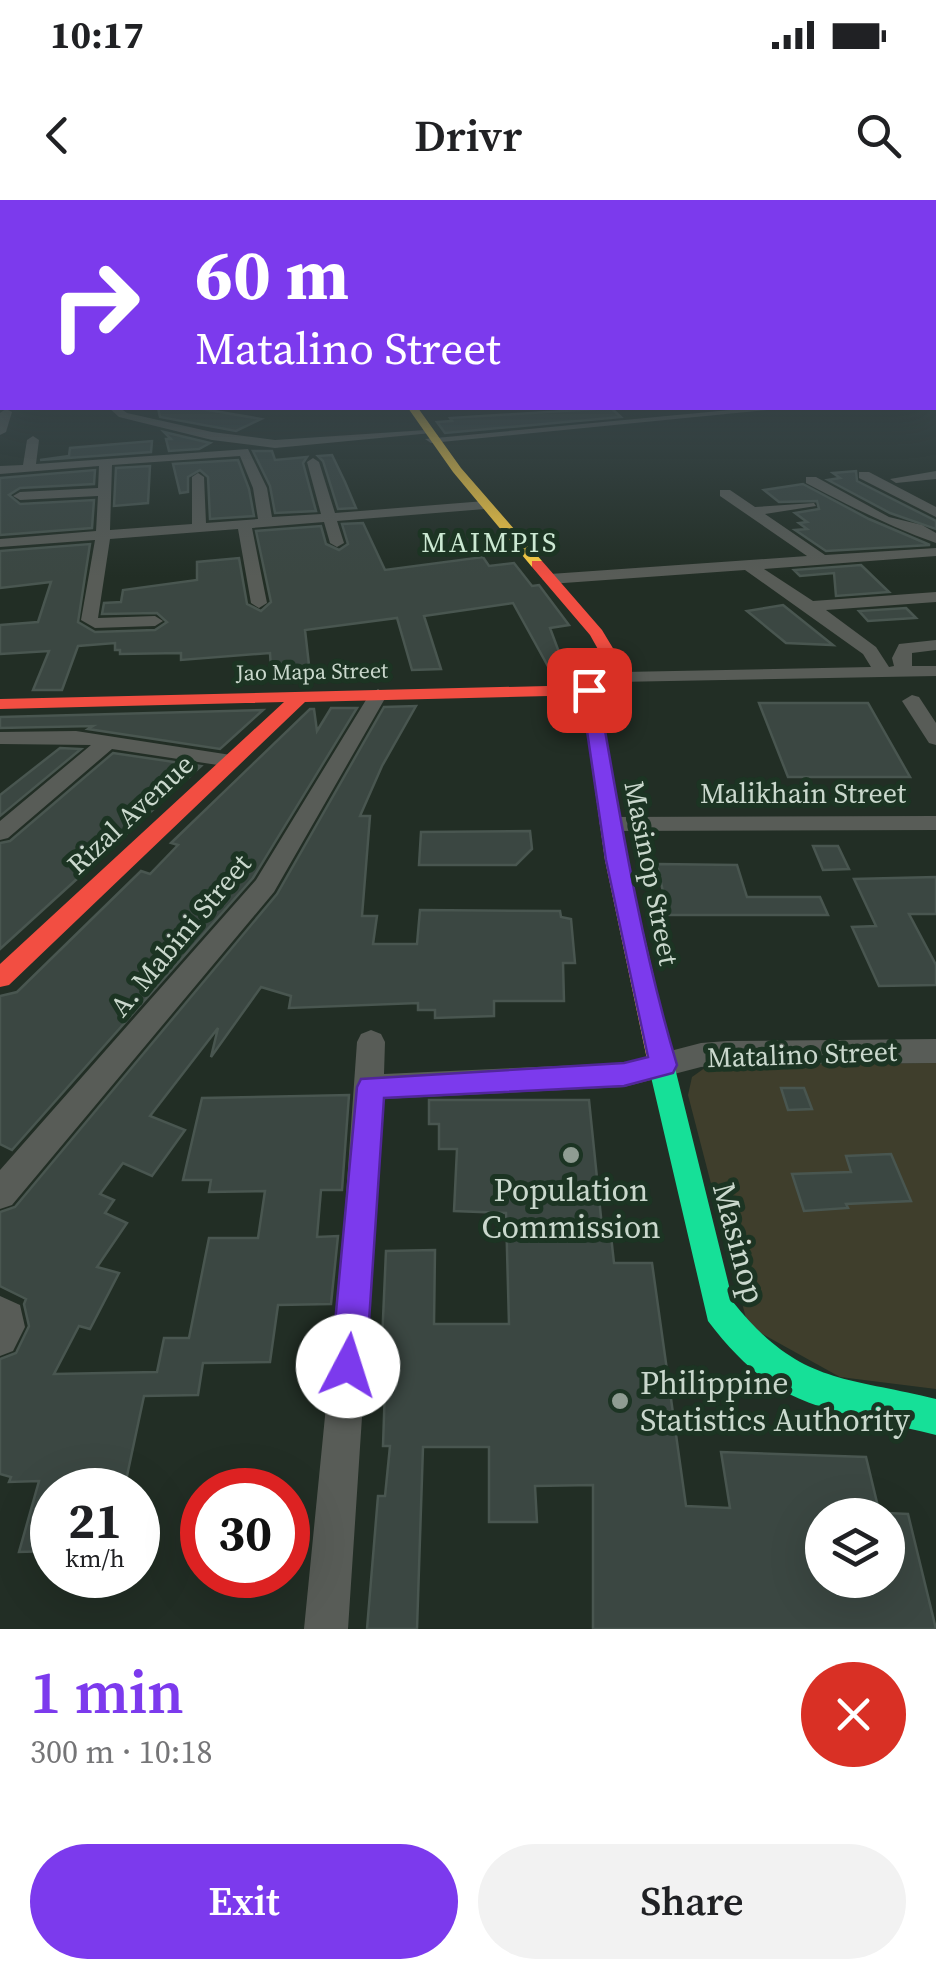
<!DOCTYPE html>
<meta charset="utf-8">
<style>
body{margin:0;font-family:"Source Serif 4",serif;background:#f2f2f2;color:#202124;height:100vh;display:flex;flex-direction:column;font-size:38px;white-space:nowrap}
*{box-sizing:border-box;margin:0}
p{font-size:32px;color:#757577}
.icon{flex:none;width:55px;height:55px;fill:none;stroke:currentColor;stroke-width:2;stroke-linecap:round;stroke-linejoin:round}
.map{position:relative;height:1429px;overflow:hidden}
.panel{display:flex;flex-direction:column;background:#fff;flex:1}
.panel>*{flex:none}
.hud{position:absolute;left:0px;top:0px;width:938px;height:210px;box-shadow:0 10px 40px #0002;background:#7c3aed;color:#fff;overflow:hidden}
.controls{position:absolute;left:805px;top:1298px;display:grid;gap:20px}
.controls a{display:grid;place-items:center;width:100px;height:100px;border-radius:50%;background:#fff;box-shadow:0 10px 40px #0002;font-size:50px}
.speed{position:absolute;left:30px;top:1268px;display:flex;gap:20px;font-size:50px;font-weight:700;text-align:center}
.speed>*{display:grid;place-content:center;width:130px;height:130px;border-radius:50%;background:#fff;box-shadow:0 10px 40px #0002;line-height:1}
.speed small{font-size:25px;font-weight:400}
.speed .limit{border:15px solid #d22;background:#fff;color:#111}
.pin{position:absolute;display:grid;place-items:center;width:85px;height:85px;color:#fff;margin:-42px;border-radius:20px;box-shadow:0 5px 15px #0006}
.me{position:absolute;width:110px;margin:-55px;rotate:5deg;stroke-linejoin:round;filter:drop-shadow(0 0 8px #0008)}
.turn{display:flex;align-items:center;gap:35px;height:210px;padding:0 30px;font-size:45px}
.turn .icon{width:130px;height:130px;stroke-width:2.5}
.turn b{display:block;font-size:70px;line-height:85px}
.round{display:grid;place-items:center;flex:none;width:105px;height:105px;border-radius:52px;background:#f2f2f2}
.headline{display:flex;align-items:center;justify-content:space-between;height:170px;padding:0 30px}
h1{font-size:60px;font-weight:600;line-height:75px;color:#7c3aed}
.primary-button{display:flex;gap:20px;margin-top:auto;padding:20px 30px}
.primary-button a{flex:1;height:115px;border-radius:60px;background:#7c3aed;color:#fff;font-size:40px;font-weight:600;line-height:115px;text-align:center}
.primary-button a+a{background:#f2f2f2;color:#202124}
.status{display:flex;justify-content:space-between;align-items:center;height:70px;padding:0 50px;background:#fff;direction:ltr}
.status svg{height:28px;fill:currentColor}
header{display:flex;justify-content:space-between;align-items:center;height:130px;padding:0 30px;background:#fff;font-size:45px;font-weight:600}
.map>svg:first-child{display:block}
.green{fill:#3f3e2c}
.building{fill:#3b4742;stroke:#495650;stroke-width:2.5}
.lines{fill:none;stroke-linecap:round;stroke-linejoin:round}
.street{fill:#585c57;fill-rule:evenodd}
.fast{fill:#16e098;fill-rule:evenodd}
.slow{fill:#ffcf43;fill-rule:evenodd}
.jam{fill:#f24e42;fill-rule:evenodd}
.route{fill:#7c3aed;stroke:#51269a;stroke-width:2.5}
.poi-dot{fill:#8f9c92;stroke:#1c3423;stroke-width:4}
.labels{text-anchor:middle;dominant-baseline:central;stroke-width:10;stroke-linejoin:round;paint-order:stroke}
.far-street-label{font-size:22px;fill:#cad8cd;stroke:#1c3423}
.far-quarter-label{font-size:28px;letter-spacing:2.5px;fill:#cce9d3;stroke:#1c3423}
.street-label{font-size:28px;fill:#cad8cd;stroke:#1c3423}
.near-poi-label{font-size:32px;fill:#cad8cd;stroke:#1c3423}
.near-street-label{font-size:32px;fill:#cad8cd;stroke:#1c3423}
</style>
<div class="status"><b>10:17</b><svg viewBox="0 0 49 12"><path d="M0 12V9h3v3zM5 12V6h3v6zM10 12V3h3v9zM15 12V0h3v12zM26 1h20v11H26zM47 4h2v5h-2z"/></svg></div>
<header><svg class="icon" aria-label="back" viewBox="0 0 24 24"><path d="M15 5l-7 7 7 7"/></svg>Drivr<svg class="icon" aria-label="search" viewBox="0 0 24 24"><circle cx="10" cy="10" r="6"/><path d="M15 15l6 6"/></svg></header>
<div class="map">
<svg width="936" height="1429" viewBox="0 0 936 1429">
<rect width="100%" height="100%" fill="#222e25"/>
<polygon class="green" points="936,863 936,1189 840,1177 748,1126 688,895 692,877 709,865"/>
<g class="building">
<polygon points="158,208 197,208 261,219 236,231 160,217"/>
<polygon points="611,208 621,217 445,233 437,222 452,221 450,218"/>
<polygon points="164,232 210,243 199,249 169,251 166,239 171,239"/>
<polygon points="152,241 151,252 40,260 69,256 70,248"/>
<polygon points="253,251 272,251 275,260 307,257 303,263 316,311 275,313 270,286"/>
<polygon points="332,255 345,282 356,308 338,309 323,261 318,256"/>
<polygon points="238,260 249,289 254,316 210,319 208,277 200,270 188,277 188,292 180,293 173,264"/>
<polygon points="150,266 148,303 114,306 116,268"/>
<polygon points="95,270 94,284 20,288 9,295 20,304 94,300 92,328 0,335 0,278"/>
<polygon points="856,271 857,281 936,321 936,329 890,313 828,280 840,278 833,273"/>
<polygon points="803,284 869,319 930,345 826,351 795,330 807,329 799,323 807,322 795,313 819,309 817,301 779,302 764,290"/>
<polygon points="363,323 385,370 483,357 489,366 514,363 532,386 539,385 569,425 550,428 569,479 555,479 513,403 424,416 441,469 412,470 397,418 305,430 309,465 271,469 270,453 181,460 181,453 120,454 120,450 115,450 115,443 78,446 62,490 33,490 49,451 0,454 0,425 38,422 51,382 0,388 0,351 90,344 78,422 95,432 155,430 167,422 157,413 102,414 104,403 121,402 123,390 197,380 197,362 239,358 247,404 261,411 271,402 256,331 321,326 326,344 339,350 348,344 342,324"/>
<polygon points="861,365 889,392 836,396 834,373 800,376 794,370"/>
<polygon points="783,405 833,445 786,443 747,411"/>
<polygon points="906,408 916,418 868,421 859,411"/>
<polygon points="759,503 868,503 910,577 788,577"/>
<polygon points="416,506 382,566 360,616 370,616 362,716 377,716 373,744 417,744 420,710 560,711 561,717 571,719 575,763 563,763 564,801 494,801 494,816 435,818 435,810 418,810 418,803 289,808 291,796 261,787 211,857 218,828 150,916 185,930 152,976 123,963 100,994 114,1000 105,1013 127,1023 97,1067 119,1073 90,1129 79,1126 54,1174 157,1172 164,1138 189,1138 209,1038 258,1038 265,991 209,992 211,980 183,980 202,898 349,895 342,990 321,990 317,1037 338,1036 331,1104 278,1105 270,1162 203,1163 198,1195 144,1196 124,1290 52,1290 52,1351 19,1352 39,1281 9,1282 11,1277 0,1274 0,1159 16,1153 29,1126 24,1104 26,1099 0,1086 0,1012 15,1007 277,694 384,507"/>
<polygon points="331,508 357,508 253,678 12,950 0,944 0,796 17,792 141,671 150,674 178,645 171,643 310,509 314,509 317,531"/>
<polygon points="263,510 220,549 88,529 93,526 0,528 0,517"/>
<polygon points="60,548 81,549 0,616 0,595"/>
<polygon points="113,553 201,566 0,749 0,643 10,641"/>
<polygon points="530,631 532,649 516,665 419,665 421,632"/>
<polygon points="813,646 838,646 849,669 823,670"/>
<polygon points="657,664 737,665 747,697 820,697 828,715 668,715"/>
<polygon points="936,677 936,714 909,714 936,765 936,785 879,786 852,727 876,726 854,679"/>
<polygon points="781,888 804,888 812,909 788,910"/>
<polygon points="429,900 589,900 602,1027 610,1027 614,1063 652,1063 686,1306 730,1308 721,1252 866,1257 880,1315 822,1315 822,1380 888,1380 888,1313 908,1314 936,1429 593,1429 593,1285 535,1286 537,1322 489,1322 489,1247 423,1247 417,1429 367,1429 378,1296 385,1296 390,1246 383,1246 385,1187 380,1187 386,1051 435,1050 434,1124 509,1124 506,1013 454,1011 457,949 439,949 439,924 429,924"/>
<polygon points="891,954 911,1001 846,1004 848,1008 804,1011 792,974 851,972 846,956"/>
</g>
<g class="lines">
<g class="street">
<polygon points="109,208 120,208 127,213 212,232 275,240 426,230 432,233 275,248 212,240 119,217"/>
<polygon points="751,208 788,208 431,243 425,239"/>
<polygon points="6,209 12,212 6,232 0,235 0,213"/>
<path d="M33,236l6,4 -3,24 212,-15 19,39 5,29 49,-3 -14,-52 6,-4 6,4 16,51 150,-12 7,4 -7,4 -148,12 7,22 -7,4 -7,-4 -6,-21 -72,6 15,75 -8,5 -8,-5 -13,-74 -128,10 -12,79 57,-2 8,5 -8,5 -60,2 -14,-8 14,-80 -95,7v-8l96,-8 2,-35 -78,4 -7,-4 7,-4 78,-4 1,-22 -99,8v-8l23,-1 4,-25zM240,256l13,32 5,31 -52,4 -2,-46 -6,-4 -6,4v47l-82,6 2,-65z"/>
<polygon points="936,271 936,279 896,283 890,279"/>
<polygon points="859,272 869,272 936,307 936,317 859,278"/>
<path d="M806,277h10l73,40 33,8 14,8v10c-45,-16 -87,-37 -130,-60z"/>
<polygon points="720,290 730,290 755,307 814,303 816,306 765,314 825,355 936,348 936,356 764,369 813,401 936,392 936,402 826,410 876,447 889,467 894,466 892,458 899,444 936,440 936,450 912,453 912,466 936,466 936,476 616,482 616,474 623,472 871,467 863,454 745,370 550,384 542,379 550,374 807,356 720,296"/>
<polygon points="378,489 387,495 274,692 12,1005 0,1009 0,970 256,680 369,495"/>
<polygon points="912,495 919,497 936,523 936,545 929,543 902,501"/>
<polygon points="76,531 231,555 241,561 231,567 112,549 8,638 0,640 0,621 91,545 0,544 0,532"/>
<polygon points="936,616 936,630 610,631 599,624 610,617"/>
<polygon points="371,830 381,834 385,842 384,874 624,863 701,843 727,841 936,839 936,863 727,865 701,867 624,887 383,899 348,1429 304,1429 344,1024 357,842 361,834"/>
<polygon points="0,1096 20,1105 25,1127 13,1151 0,1156"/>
</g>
<path class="fast" d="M661,853l9,3 4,8 59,238c66,82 109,74 203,97v36c-104,-27 -158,-21 -228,-114l-60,-257 4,-8z"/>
<g class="slow">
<polygon points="408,208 418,208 461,268 542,361 542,367 532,367 453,272"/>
<polygon points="589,485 597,490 627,660 674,864 670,872 661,875 652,872 648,864 605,660 581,490"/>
</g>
<polygon class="jam" points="532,361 542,361 602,430 631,478 629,482 589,495 305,502 9,785 0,787 0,764 284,502 0,509 0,499 587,485 613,476 590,435 532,367"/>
</g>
<linearGradient id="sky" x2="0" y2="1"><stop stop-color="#131914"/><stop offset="0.47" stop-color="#3e4c51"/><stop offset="1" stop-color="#3e4c51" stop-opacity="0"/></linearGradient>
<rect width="936" height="377" fill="url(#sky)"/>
<path class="route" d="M589,484l9,6c22,126 42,252 79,375l-4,8 -49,13 -240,12 -18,268 -5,12 -13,5 -12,-5 -5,-12 26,-279 4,-8 263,-16 24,-6 -42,-197 -25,-170z"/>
<g class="poi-dot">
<circle cx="571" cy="955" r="10"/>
<circle cx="620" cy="1201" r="10"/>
</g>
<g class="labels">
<g class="far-street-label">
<text transform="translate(312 471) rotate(-1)">Jao Mapa Street</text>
</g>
<g class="far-quarter-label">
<text x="490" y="342">MAIMPIS</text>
</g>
<g class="street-label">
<text x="803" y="593">Malikhain Street</text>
<text transform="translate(130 614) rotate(-43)">Rizal Avenue</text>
<text transform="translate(652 673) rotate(79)">Masinop Street</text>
<text transform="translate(180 735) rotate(-50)">A. Mabini Street</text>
<text transform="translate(802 854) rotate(-2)">Matalino Street</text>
</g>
<g class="near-poi-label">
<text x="571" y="990">Population<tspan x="571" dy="37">Commission</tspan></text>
<text x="640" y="1183" text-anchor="start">Philippine<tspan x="640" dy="37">Statistics Authority</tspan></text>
</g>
<g class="near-street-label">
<text transform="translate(739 1043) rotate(75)">Masinop</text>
</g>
</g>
</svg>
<div class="controls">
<a><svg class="icon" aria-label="layers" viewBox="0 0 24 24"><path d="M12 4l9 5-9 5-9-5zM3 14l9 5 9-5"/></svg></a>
</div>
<div class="speed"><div>21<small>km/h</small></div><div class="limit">30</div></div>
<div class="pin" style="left:589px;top:490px;background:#d93025"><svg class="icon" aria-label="arrive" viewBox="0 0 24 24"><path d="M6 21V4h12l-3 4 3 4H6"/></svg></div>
<svg class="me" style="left:348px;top:1166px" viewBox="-20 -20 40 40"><circle r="19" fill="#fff"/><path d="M0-13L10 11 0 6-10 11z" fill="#7c3aed"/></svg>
<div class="hud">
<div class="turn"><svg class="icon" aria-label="right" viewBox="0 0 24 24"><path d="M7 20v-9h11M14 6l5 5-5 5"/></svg><div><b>60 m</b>Matalino Street</div></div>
</div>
</div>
<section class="panel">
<div class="headline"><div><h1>1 min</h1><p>300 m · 10:18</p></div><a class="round" style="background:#d93025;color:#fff"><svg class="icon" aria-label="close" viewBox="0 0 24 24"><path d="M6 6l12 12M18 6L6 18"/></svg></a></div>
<div class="primary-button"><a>Exit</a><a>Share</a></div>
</section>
